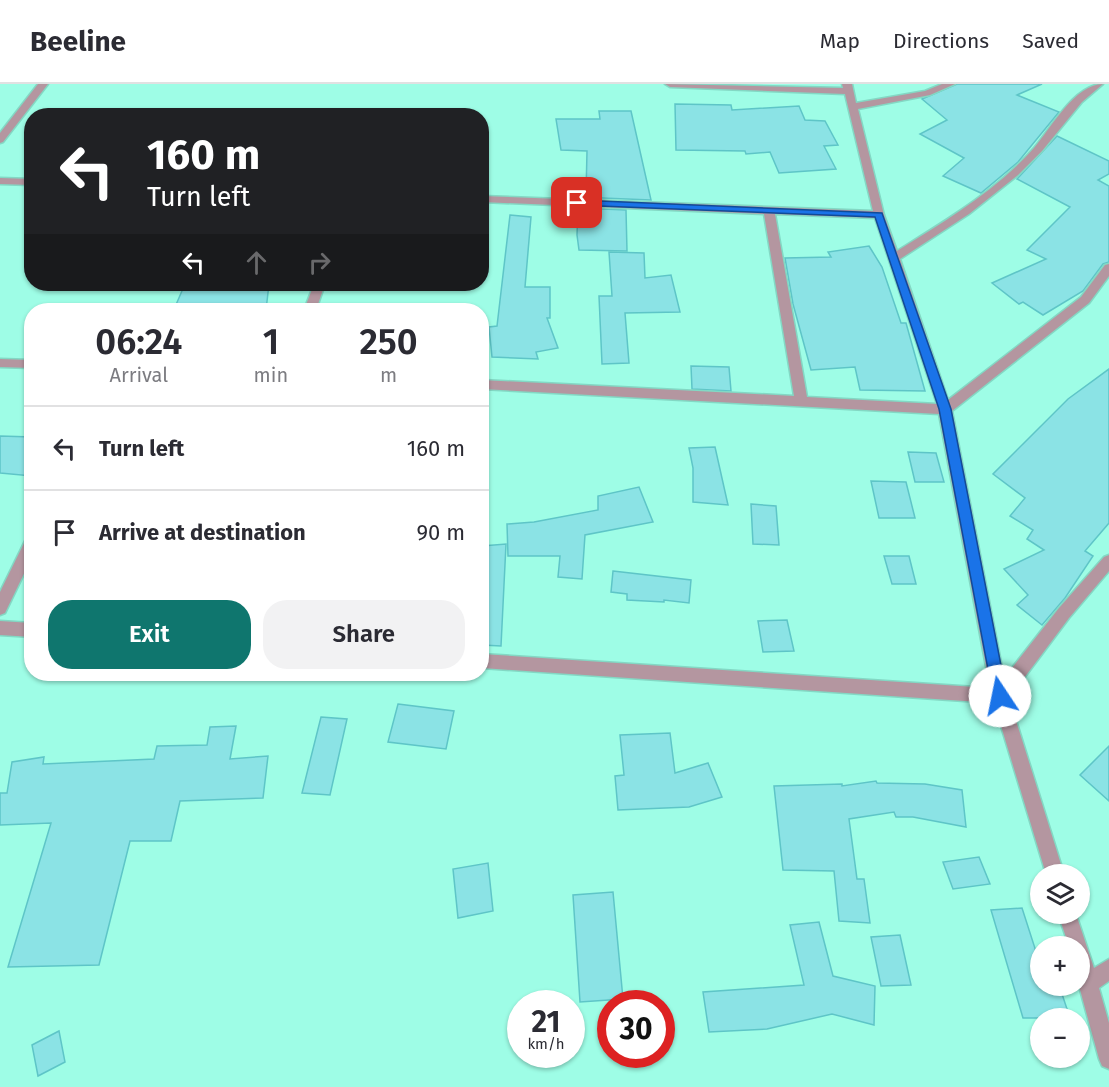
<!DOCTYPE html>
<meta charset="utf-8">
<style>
body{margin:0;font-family:"Fira Sans",sans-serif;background:#f2f2f3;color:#2b2b33;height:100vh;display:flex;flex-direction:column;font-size:22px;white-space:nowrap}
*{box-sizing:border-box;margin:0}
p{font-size:20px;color:#7c7c81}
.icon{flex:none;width:33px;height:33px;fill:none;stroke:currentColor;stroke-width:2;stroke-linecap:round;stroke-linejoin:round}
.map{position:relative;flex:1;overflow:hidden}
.side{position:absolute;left:24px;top:219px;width:465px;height:378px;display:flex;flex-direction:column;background:#fff;border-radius:24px;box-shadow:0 2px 4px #0004}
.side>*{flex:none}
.hud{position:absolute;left:24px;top:24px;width:465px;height:183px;border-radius:24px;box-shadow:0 2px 4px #0004;background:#202124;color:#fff;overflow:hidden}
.buttons{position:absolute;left:1030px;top:780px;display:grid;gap:12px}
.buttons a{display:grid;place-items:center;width:60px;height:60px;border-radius:50%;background:#fff;box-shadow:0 2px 4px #0004;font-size:30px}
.speed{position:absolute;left:507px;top:906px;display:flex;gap:12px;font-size:30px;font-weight:700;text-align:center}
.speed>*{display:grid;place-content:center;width:78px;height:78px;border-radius:50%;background:#fff;box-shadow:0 2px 4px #0004;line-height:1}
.speed small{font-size:15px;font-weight:400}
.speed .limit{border:9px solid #d22;background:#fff;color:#111}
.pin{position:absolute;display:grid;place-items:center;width:51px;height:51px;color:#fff;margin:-26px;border-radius:12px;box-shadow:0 3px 9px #0006}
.me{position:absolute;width:66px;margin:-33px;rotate:349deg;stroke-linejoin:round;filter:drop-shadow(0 0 4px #0008)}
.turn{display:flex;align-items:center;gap:21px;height:126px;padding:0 24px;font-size:27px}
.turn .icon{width:78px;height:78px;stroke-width:2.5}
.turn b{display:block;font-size:42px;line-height:51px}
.lanes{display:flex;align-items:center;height:57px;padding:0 24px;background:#0003;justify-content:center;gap:30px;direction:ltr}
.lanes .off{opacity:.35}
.eta{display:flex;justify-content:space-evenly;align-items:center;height:102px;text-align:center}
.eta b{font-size:36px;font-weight:600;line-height:42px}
.primary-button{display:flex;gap:12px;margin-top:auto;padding:12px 24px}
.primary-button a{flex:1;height:69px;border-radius:24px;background:#0f766e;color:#fff;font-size:24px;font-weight:600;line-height:69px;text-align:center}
.primary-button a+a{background:#f2f2f3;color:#2b2b33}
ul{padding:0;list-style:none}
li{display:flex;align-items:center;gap:18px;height:84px;padding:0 24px;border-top:2px solid #e1e1e2}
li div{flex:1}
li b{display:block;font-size:22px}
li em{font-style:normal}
header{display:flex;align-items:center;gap:36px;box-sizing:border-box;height:84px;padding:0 30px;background:#fff;border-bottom:2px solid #e1e1e2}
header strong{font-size:28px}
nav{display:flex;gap:33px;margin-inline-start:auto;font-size:21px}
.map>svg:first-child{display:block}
.building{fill:#8be3e5;stroke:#5ec5c7;stroke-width:1.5}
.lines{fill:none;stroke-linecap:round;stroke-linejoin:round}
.minor-casing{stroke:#83d8c4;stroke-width:3}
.minor{fill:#b496a0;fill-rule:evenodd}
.route{fill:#1a73e8;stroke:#114b97;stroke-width:1.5}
</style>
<header>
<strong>Beeline</strong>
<nav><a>Map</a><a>Directions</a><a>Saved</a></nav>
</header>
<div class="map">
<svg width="1109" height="1003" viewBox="0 0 1109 1003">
<rect width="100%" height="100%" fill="#9efde6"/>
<g class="building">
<polygon points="957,0 1042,0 1017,11 1059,28 1018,78 981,109 943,92 964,74 920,50 947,36 922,15"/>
<polygon points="675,20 731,21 732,26 799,22 805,36 825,37 838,61 824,62 836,85 779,89 770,68 746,70 745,67 676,66"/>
<polygon points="599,27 631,27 651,116 578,113 578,110 586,110 587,67 561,66 556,35 600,35"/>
<polygon points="1057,52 1109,77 1109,90 1098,96 1109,102 1109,178 1103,180 1083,207 1043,231 1023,218 1019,220 992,199 1046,175 1027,166 1070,123 1017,95"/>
<polygon points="578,124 626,126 627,167 579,166 577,151"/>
<polygon points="510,131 531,133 525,203 550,203 550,234 547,234 558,264 536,268 538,275 492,273 489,243 497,242"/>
<polygon points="869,162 882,183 901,239 906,239 925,307 860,306 855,283 811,286 793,220 785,174 831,173 828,168"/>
<polygon points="609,168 644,169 645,194 671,191 680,228 625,229 629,279 602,280 599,212 612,212"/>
<polygon points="185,200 269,200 266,226 175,223"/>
<polygon points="691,282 729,283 731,307 692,305"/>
<polygon points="1109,285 1109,439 1085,467 1093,472 1065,514 1042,541 1017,521 1028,511 1004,485 1044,466 1027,455 1033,446 1010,432 1025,414 993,390 1068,315"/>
<polygon points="0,352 32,353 32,392 0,389"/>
<polygon points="715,363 728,421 693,418 693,384 689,364"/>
<polygon points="908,368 936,369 944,398 915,398"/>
<polygon points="871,397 906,398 915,434 879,434"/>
<polygon points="639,403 653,438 585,451 582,495 558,493 560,472 508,472 507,440 534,438 598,426 598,412"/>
<polygon points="751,420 776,422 779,461 753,460"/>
<polygon points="506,460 501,562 482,561 482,462"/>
<polygon points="884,472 909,472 916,500 892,500"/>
<polygon points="613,487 691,496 689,519 664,516 664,518 627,516 627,510 611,508"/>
<polygon points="787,536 794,567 763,568 758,537"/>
<polygon points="398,620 454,627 446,665 388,658"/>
<polygon points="321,633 347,635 330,711 302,709"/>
<polygon points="236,642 230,675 268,672 263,714 180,717 171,757 130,757 99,881 8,883 51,739 0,741 0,709 7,709 12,678 44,673 43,680 154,675 157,662 207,661 210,643"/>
<polygon points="670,649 675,689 708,679 722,713 689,723 618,726 615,692 624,691 620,651"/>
<polygon points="1109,662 1109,717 1080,691"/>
<polygon points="876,697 877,699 925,700 962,706 966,743 913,733 896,733 894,728 849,735 857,795 864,795 870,839 839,837 834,787 783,786 774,702 842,700 842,702"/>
<polygon points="979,773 990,800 953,805 943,778"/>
<polygon points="488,779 493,827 458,834 453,785"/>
<polygon points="613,808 623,915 580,918 573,811"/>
<polygon points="1022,824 1041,883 1041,902 1047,902 1048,905 1060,904 1070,934 1023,934 991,826"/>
<polygon points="819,838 833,892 875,902 874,941 832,930 767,945 709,948 703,908 804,901 790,841"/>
<polygon points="900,851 911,901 881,902 871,853"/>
<polygon points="59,947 65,978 38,992 32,961"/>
</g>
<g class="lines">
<g class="minor-casing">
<g id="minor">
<polygon points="38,0 48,0 3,58 0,59 0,49"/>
<path d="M665,0l178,4 -1,-4h10l4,19 69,-12 17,-7h13l-25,11 -72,14 26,106 13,36c48,-30 99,-60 137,-103 17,-20 41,-64 69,-64l-21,18 -40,49 -24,24 -49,39 -69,45 48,141 133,-103 24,-32 4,-1v12l-20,27 -137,108 52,267 55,-70 45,-51 5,-2v16l-40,47 -60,80 55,176h-18l-52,-171 -512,-35v-14l508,34 -51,-274 -457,-25v-9l312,16 -30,-182 -282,-12v-6l391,15 -28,-117 -175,-7zM775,130l100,4 62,186 -130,-7z"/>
<polygon points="0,94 32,95 32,101 0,100"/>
<polygon points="314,200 325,200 316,226 304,226"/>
<polygon points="0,275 32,276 32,284 0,283"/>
<polygon points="32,451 32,473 5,529 0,531 0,508 27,453"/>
<polygon points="0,537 32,539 32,553 0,551"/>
<polygon points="1058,830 1076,830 1094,884 1109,875 1109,897 1099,904 1109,939 1109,985 1102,982 1099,975 1079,902 1080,862 1069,862"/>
</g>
</g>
<use href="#minor" class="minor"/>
</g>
<polygon class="route" points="577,116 882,129 951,325 1007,612 1005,617 1000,619 995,617 993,612 939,325 875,133 574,121 574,117"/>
</svg>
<div class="buttons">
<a><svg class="icon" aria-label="layers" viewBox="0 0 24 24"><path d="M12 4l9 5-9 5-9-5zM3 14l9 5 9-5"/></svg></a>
<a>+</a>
<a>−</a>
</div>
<div class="speed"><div>21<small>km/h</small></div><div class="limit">30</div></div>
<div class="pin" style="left:577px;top:119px;background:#d93025"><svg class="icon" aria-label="arrive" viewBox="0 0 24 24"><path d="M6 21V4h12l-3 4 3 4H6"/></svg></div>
<svg class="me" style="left:1000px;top:612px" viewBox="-20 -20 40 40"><circle r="19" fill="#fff"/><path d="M0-13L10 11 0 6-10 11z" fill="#1a73e8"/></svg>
<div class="hud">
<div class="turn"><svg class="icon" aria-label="left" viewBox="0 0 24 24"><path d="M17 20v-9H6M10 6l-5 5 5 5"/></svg><div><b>160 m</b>Turn left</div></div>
<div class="lanes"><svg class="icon" aria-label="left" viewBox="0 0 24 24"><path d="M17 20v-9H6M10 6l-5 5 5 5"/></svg><svg class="icon off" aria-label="ahead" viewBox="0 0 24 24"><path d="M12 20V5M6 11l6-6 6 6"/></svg><svg class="icon off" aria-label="right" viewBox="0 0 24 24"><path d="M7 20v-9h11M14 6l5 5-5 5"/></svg></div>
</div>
<section class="side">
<div class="eta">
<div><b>06:24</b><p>Arrival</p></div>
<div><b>1</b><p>min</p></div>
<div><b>250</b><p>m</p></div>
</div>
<ul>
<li><svg class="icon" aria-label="left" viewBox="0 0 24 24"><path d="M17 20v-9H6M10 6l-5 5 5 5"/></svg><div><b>Turn left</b></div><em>160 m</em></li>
<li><svg class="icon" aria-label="arrive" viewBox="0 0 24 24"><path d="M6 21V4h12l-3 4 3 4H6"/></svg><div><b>Arrive at destination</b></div><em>90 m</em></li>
</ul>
<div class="primary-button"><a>Exit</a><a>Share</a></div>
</section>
</div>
